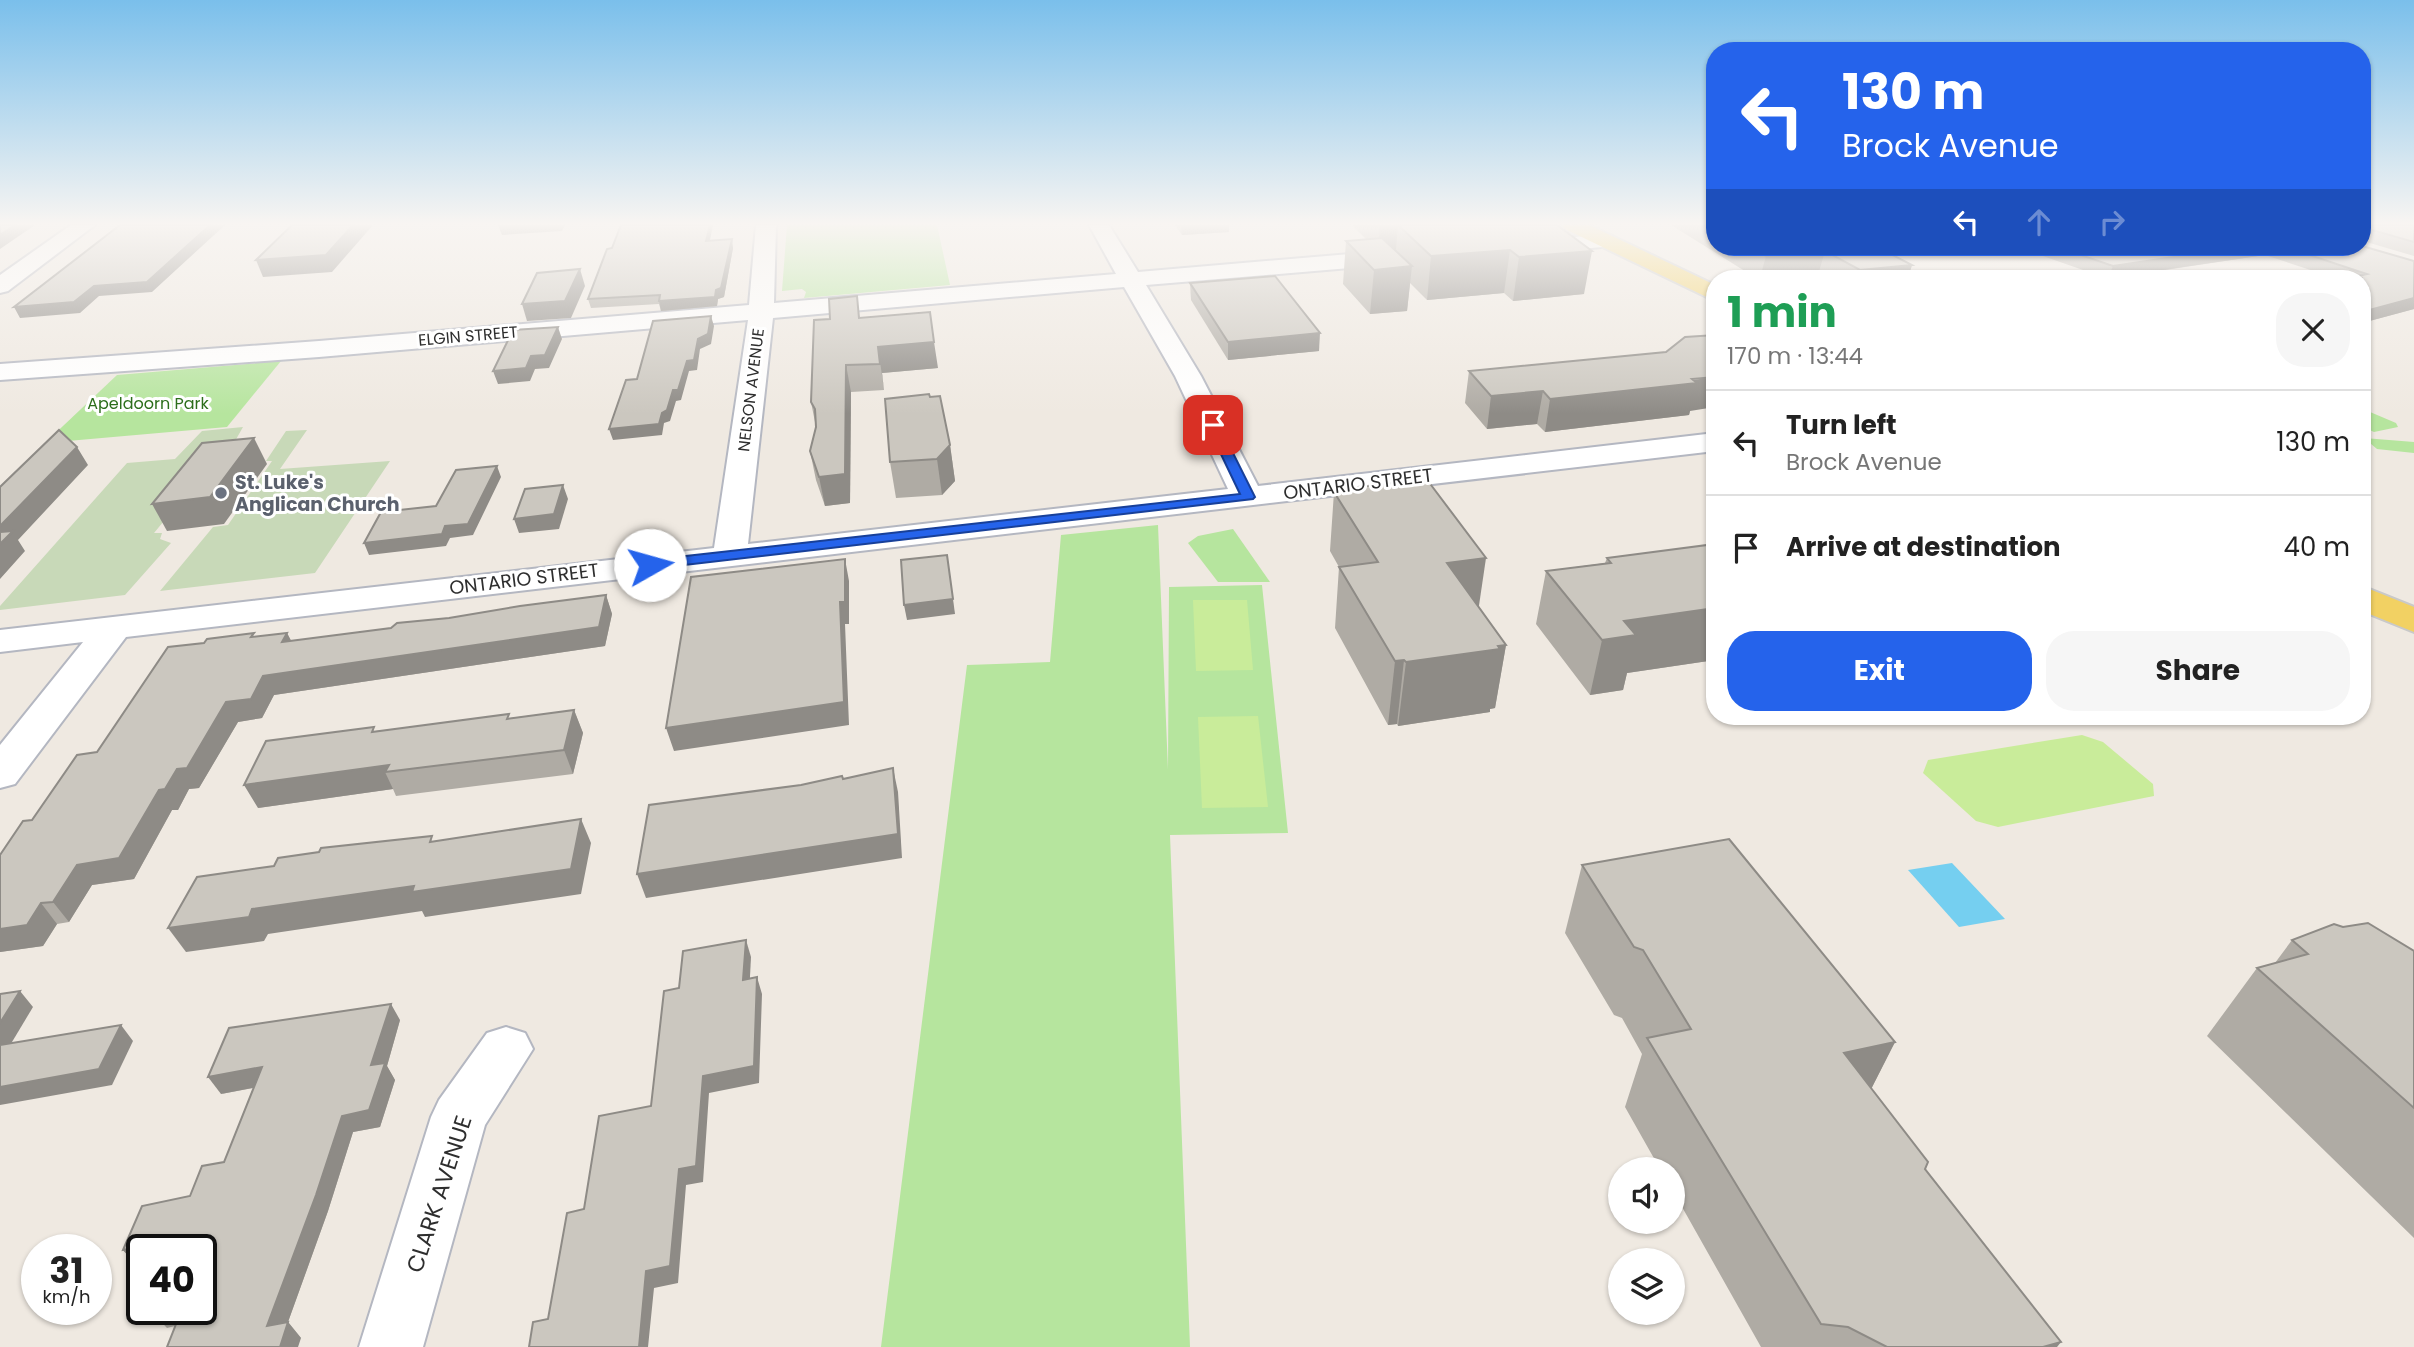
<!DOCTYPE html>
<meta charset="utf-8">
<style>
body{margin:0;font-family:Poppins,sans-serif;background:#f6f6f6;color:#222;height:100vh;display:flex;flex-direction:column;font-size:26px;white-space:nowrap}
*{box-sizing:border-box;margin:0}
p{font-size:23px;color:#767676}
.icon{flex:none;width:38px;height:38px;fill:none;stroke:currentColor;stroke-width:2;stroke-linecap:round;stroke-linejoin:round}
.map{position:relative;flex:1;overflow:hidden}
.panel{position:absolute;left:1706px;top:270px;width:665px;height:455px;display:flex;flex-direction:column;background:#fff;border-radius:28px;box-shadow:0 2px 5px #0004}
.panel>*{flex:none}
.top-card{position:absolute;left:1706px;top:42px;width:665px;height:214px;border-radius:28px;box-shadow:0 2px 5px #0004;background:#2563eb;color:#fff;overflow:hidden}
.fabs{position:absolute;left:1608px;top:1157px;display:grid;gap:14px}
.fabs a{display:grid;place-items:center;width:77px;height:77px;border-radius:50%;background:#fff;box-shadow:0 2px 5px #0004;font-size:35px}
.speed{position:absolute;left:21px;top:1234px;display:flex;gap:14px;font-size:35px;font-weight:700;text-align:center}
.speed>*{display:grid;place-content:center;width:91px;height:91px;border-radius:50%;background:#fff;box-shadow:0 2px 5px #0004;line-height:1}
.speed small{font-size:18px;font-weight:400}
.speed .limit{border:4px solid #111;border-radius:10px;background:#fff;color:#111}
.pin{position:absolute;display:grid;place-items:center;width:60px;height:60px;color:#fff;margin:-30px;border-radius:14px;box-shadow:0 4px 10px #0006}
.me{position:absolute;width:77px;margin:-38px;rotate:83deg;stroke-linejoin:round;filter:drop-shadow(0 0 5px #0008)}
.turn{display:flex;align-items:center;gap:24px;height:147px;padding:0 21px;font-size:32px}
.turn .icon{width:91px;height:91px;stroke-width:2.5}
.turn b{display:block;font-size:49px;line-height:60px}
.lanes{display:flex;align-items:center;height:66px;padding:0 21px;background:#0003;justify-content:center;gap:35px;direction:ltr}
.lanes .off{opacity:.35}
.round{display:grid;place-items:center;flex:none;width:74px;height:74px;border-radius:28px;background:#f6f6f6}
.head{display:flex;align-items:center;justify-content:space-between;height:119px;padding:0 21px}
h1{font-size:42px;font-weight:700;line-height:52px;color:#1e9e55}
.button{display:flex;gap:14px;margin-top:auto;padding:14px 21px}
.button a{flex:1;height:80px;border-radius:28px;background:#2563eb;color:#fff;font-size:28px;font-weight:700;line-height:80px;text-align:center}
.button a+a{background:#f6f6f6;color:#222}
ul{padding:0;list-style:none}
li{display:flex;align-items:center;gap:21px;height:105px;padding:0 21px;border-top:2px solid #e0e0e0}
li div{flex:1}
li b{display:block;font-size:26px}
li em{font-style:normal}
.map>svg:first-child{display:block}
.green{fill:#b6e59e}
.cemetery{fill:#c8d9b8}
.pitch{fill:#c9ec9a}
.water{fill:#75cff0}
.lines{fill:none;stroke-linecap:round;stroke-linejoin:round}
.minor-casing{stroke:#b4b7c1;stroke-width:4}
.major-casing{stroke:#c9c9c9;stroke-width:4}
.minor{fill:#fff;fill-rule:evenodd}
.major{fill:#f2d163;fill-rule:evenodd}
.wall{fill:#afaba4}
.shaded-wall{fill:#8e8b86}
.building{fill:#cbc7bf;stroke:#8e8b86;stroke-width:2}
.route{fill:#2563eb;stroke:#184099;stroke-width:2}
.worship-dot{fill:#6b7280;stroke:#fff;stroke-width:2.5}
.labels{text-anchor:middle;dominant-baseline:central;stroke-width:6;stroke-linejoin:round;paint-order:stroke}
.far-street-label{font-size:16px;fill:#2e2e2e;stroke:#fff}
.far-park-label{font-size:16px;fill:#2c6e1b;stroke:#fff}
.worship-label{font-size:19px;font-weight:bold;fill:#5b616d;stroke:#fff;text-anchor:start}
.street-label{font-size:19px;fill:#2e2e2e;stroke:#fff}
.near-street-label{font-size:23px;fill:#2e2e2e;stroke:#fff}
</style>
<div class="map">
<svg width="2414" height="1347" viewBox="0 0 2414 1347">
<rect width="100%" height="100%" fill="#efe9e1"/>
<g class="green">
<polygon points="787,225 937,225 950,285 804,298 806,292 802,289 782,291"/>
<polygon points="281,361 227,427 45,443 117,375"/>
<polygon points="2363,409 2396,423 2398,427 2374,432 2363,427"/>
<polygon points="2364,438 2414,442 2414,453 2377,449"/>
<polygon points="1158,525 1168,770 1169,587 1262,585 1288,833 1170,835 1190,1347 881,1347 967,665 1050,662 1061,535"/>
<polygon points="1233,529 1270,582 1218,582 1188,543 1198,536"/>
</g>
<g class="cemetery">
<polygon points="243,427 226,457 168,516 154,533 162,533 160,539 171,543 125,595 0,610 0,606 127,463 175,459 202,431"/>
<polygon points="307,430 280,469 390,461 315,573 160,591 213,527 228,525 272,461 266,461 286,431"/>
</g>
<g class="pitch">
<polygon points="1247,600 1253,670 1196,671 1193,600"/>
<polygon points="1258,716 1268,807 1202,808 1198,717"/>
<polygon points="2082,735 2103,742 2153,784 2154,796 1998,827 1976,821 1923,773 1928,760"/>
</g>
<polygon class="water" points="1952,863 2005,919 1959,927 1908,870"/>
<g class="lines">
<g class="minor-casing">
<g id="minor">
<polygon points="71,225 95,225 8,291 0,293 0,275"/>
<path d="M756,225h20l-2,78 342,-29 -27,-49h20l29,47 259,-22 8,2 3,5 -3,5 -8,2 -251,21 55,91 57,110 457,-53v18l-1589,186 -111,147 -15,4v-43l83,-103 -83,10v-22l714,-82 34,-228 -429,37 -319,23v-16l319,-23 430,-36zM1124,287l51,89 53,113 -480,55 25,-226z"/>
<polygon points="1604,235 1612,236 1615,241 1612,246 1530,254 1522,252 1519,247 1522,242 1530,240"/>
<polygon points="506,1027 525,1033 533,1049 485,1125 423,1347 359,1347 431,1117 439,1100 487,1033"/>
</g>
</g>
<g class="major-casing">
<g id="major">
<polygon points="1562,225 1589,225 1715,285 1715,301 1565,229"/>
<polygon points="2362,586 2414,607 2414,632 2362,611"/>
</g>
</g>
<use href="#minor" class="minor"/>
<use href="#major" class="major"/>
</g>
<g class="wall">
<polygon points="1175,225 1229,225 1229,232 1182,235"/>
<polygon points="1352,225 1557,225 1584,294 1513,301 1504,293 1427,300 1410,283 1407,311 1370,314 1343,284 1346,241 1367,240"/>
<polygon points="1671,225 1715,225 1715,247 1877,247 1912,265 1908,278 1824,278 1818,275 1785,278 1756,278"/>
<polygon points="2362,225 2414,225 2414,256 2363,241"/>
<polygon points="710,241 733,248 724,297 718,299 717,306 661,311 659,304 591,308 588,299"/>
<polygon points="2017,247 2362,247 2414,309 2362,323 2362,278 2335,278 2265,255 2112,278 2106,278"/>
<polygon points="1190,283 1319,351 1228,360 1191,300"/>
<polygon points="861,318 938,368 882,373 884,390 851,392 850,503 825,506 816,480 810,451 816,427 811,402"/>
<polygon points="1469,371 1690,411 1689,415 1545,432 1537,424 1487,429 1465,403"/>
<polygon points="950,445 955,481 942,495 896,498 890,462"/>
<polygon points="1340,489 1479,607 1506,645 1495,708 1490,709 1490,712 1398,726 1397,724 1388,725 1335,628 1339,567 1330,551 1334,492 1340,491"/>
<polygon points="1715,522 1715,660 1627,673 1623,690 1590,695 1536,624 1546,571 1605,563 1607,558 1708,545"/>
<polygon points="606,595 612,614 605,646 274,695 262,718 238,722 199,788 189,789 178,810 172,810 134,879 92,885 69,922 57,924 43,946 0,952 0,855 32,820 97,752 256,637 287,633 291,641 391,628 449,618"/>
<polygon points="574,710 583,733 573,774 396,796 393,789 258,808 376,731 510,718"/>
<polygon points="1582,865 1895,1042 1871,1089 1925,1169 2057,1347 1761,1347 1673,1191 1673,1169 1660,1169 1625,1107 1642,1054 1622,1018 1614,1015 1565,933"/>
<polygon points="2292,940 2414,951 2414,1238 2207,1036 2257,968 2275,963"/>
<polygon points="400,1020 387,1066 395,1080 380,1127 353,1132 328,1211 288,1322 301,1338 175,1326 167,1328 152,1312 153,1309 201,1309 201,1250 138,1267 123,1250 190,1196 224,1162 253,1088 221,1094"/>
</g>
<g class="shaded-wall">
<polygon points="15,225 35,225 0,249 0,235"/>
<polygon points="210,225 225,225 152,292 99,296 80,313 20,318 14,307 94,286"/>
<polygon points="353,225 373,225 332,272 263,277 256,260"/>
<polygon points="498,225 565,225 562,231 502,235"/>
<polygon points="710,225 713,225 708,250 706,241"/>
<polygon points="1181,225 1229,225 1229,232 1182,235"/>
<polygon points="1380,225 1518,225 1398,225 1396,249 1378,251"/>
<polygon points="732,239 733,248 724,297 718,299 717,306 661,311 659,301 716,290"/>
<polygon points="2241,247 2269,247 2265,255 2108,278 2113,266"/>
<polygon points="1510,250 1504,293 1427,300 1431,256"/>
<polygon points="1592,251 1584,294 1513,301 1519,257"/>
<polygon points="1825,251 1818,275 1785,278 1760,278 1766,256"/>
<polygon points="1912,265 1908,278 1857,278 1860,270"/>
<polygon points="1412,266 1407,311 1370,314 1374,270"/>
<polygon points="580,269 585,286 571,318 527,321 522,304"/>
<polygon points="2414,298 2414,309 2362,323 2362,312"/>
<polygon points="711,316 714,326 711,344 700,349 697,370 689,371 681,400 676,401 670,421 664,423 662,435 613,440 609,429 662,413 687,361"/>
<polygon points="558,327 562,339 549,368 535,369 530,381 498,384 493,371 531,356"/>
<polygon points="1320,333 1319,351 1228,360 1228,342"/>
<polygon points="934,342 938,368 882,373 884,390 878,347"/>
<polygon points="846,365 851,392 850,503 825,506 819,477"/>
<polygon points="1715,377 1715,407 1690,411 1689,415 1545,432 1550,399"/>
<polygon points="1543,391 1537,424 1487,429 1491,396"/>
<polygon points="254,438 267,464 224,524 167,531 152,504"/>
<polygon points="950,445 955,481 942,495 937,459"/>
<polygon points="77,447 88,465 18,540 25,551 0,579 0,526"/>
<polygon points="497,466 501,477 473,535 450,538 446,546 369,555 364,543 445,526"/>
<polygon points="563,485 568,499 559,529 519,533 514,519"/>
<polygon points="1486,558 1477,619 1447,563"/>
<polygon points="845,559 849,581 849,624 845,624 849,725 674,751 666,728 840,602"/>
<polygon points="606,595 612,614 605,646 274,695 262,718 238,722 199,788 189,789 178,810 172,810 134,879 92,885 69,922 53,902 77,865 159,790 177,769 226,702 263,676"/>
<polygon points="953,599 955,614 907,620 904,605"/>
<polygon points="1715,608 1715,660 1627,673 1623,690 1590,695 1602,640 1624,621"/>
<polygon points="287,633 297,652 282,642"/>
<polygon points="1506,645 1495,708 1490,709 1490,712 1398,726 1406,662"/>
<polygon points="1404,660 1397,724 1388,725 1395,661"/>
<polygon points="574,710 583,733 573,774 564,750"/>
<polygon points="389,765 385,772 393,789 258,808 244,785"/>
<polygon points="893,768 898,792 902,858 646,898 637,874"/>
<polygon points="581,819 591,843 581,894 425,917 422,911 268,934 264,941 186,952 168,928 252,909"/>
<polygon points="41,903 57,924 43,946 0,952 0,929"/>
<polygon points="746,940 751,957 749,996 743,980"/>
<polygon points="757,977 762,994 759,1083 709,1093 703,1182 686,1185 678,1283 654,1288 648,1347 639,1347 646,1271 679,1169 703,1076"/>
<polygon points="20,991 33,1007 0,1062 0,1023"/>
<polygon points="391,1004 400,1020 387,1066 395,1080 380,1127 353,1132 328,1211 288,1322 301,1338 298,1347 280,1347 267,1326 342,1116 371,1065"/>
<polygon points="121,1025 133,1041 112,1085 0,1105 0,1087"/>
<polygon points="1895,1042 1860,1111 1844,1053"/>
<polygon points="262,1067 273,1084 221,1094 208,1077"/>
<polygon points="184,1238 194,1250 142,1250 142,1266 138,1267 123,1250"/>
<polygon points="2061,1342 2057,1347 2043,1347"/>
</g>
<g class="building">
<polygon points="0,225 15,225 0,235"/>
<polygon points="120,225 210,225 147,282 94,286 74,302 14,307"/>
<polygon points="292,225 353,225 326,255 256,260"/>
<polygon points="621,225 710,225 706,241 732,239 721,288 716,290 715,297 659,301 660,295 588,299 607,249 612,248"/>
<polygon points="1398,225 1557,225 1592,251 1519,257 1510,250 1431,256"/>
<polygon points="2362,225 2414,225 2414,242 2369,229 2366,232 2362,232"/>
<polygon points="1382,238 1412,266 1374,270 1346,241"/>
<polygon points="2362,246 2414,261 2414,298 2362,312 2362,278 2349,278 2367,274 2285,247"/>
<polygon points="1750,247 1877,247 1912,265 1860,270 1825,251 1766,256"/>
<polygon points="2057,247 2241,247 2113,266"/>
<polygon points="580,269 565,301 522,304 537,273"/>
<polygon points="1275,276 1320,333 1228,342 1190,283"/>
<polygon points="857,296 859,318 930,312 934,342 878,347 880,364 846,365 845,474 819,477 810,451 816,427 815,409 811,402 814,320 830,319 829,299"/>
<polygon points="711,316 708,334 698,339 694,360 687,361 678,390 673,390 667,410 662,413 659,424 609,429 626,380 637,379 653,321"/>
<polygon points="558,327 545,355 531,356 526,368 493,371 513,330"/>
<polygon points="1715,335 1715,377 1692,379 1697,383 1550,399 1543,391 1491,396 1469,371 1666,352 1685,337"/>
<polygon points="929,394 930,397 940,396 950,445 937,459 890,462 885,399"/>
<polygon points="59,430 77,447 0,526 0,487"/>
<polygon points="254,438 210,497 152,504 202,443"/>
<polygon points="497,466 468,524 445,526 442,534 364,543 381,512 436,506 456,470"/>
<polygon points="1420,480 1422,482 1428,481 1486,558 1447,563 1506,645 1498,646 1500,649 1406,662 1404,660 1395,661 1339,567 1378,562 1334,492 1342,491 1340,489"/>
<polygon points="563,485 554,514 514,519 525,489"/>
<polygon points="13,531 0,544 0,532"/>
<polygon points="1715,544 1715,608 1624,621 1636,635 1602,640 1546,571 1611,563 1607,558"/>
<polygon points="947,555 953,599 904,605 901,560"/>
<polygon points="845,559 845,602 840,602 844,702 666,728 691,577"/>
<polygon points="606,595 599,627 263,676 251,699 226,702 187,768 177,769 165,789 159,790 119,858 77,865 53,902 41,903 27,925 0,929 0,855 23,821 32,820 77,755 97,752 168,647 204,643 207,639 254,633 251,637 287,633 282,642 391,628 397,623 449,618 520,606"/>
<polygon points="574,710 564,750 385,772 389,765 244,785 266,741 374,727 372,732 509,714 507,719"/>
<polygon points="893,768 898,834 637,874 649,805 801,785 842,776 843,779"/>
<polygon points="581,819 571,869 412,892 414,886 252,909 249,917 168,928 197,877 274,866 278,858 319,852 321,848 432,836 430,842"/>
<polygon points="1729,839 1895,1042 1844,1053 1928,1162 1925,1169 2061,1342 2043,1347 1887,1347 1848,1327 1821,1324 1647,1038 1691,1029 1643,950 1634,947 1582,865"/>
<polygon points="2368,923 2414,951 2414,1108 2257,968 2308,954 2292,940 2334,924 2343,927"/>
<polygon points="746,940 743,980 757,977 754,1066 703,1076 696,1166 679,1169 670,1266 646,1271 639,1347 529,1347 533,1322 548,1319 567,1213 584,1209 599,1116 651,1106 664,991 679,988 683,951"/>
<polygon points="20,991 0,1023 0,994"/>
<polygon points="391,1004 371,1065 385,1063 369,1110 342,1116 316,1195 267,1326 288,1322 280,1347 167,1347 182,1309 201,1309 201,1250 179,1250 184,1238 123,1250 142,1206 190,1196 202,1166 224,1162 262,1067 208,1077 229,1028"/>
<polygon points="121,1025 99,1069 0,1087 0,1045"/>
<polygon points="153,1309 166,1309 152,1312"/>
</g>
<linearGradient id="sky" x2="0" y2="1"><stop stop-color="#7abfeb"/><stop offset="0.54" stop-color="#f8f5f2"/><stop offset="1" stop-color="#f8f5f2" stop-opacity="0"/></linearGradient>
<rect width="2414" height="414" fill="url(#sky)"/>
<polygon class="route" points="1209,422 1219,425 1255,497 1253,499 650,569 643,565 650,560 1240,494 1207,425"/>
<circle class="worship-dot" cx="221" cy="493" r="7"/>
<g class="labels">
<g class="far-street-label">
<text transform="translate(468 336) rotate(-5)">ELGIN STREET</text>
<text transform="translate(751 390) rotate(-83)">NELSON AVENUE</text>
</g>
<g class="far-park-label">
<text x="148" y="403">Apeldoorn Park</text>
</g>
<g class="worship-label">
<text x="235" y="482">St. Luke's<tspan x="235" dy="22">Anglican Church</tspan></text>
</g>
<g class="street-label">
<text transform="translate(1358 484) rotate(-7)">ONTARIO STREET</text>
<text transform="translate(524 579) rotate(-7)">ONTARIO STREET</text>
</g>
<g class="near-street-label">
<text transform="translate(439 1194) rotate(-72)">CLARK AVENUE</text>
</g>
</g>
</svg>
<div class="fabs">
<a><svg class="icon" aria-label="sound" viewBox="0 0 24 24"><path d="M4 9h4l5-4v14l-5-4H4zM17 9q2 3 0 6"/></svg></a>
<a><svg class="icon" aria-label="layers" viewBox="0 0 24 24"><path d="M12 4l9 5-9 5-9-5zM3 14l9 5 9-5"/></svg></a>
</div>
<div class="speed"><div>31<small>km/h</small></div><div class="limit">40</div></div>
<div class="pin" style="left:1213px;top:425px;background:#d93025"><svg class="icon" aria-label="arrive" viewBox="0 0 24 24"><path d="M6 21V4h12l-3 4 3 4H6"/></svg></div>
<svg class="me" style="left:650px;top:565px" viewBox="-20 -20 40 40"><circle r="19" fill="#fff"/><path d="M0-13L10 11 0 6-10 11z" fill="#2563eb"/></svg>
<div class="top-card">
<div class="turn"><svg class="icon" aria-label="left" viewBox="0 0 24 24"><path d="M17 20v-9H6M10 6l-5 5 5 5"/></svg><div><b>130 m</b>Brock Avenue</div></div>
<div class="lanes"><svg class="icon" aria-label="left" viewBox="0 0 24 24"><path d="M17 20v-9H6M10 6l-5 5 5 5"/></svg><svg class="icon off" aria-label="ahead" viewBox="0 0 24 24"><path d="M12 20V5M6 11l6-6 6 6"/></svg><svg class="icon off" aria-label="right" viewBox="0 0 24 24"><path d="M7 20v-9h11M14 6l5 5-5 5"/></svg></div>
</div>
<section class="panel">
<div class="head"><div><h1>1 min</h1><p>170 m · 13:44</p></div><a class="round"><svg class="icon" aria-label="close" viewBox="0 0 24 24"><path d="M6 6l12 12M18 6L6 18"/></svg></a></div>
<ul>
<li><svg class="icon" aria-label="left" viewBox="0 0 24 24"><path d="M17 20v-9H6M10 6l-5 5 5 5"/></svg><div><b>Turn left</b><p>Brock Avenue</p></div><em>130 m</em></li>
<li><svg class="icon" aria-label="arrive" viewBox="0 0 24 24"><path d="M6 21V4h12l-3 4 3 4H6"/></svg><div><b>Arrive at destination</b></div><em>40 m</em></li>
</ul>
<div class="button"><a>Exit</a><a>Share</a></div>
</section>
</div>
